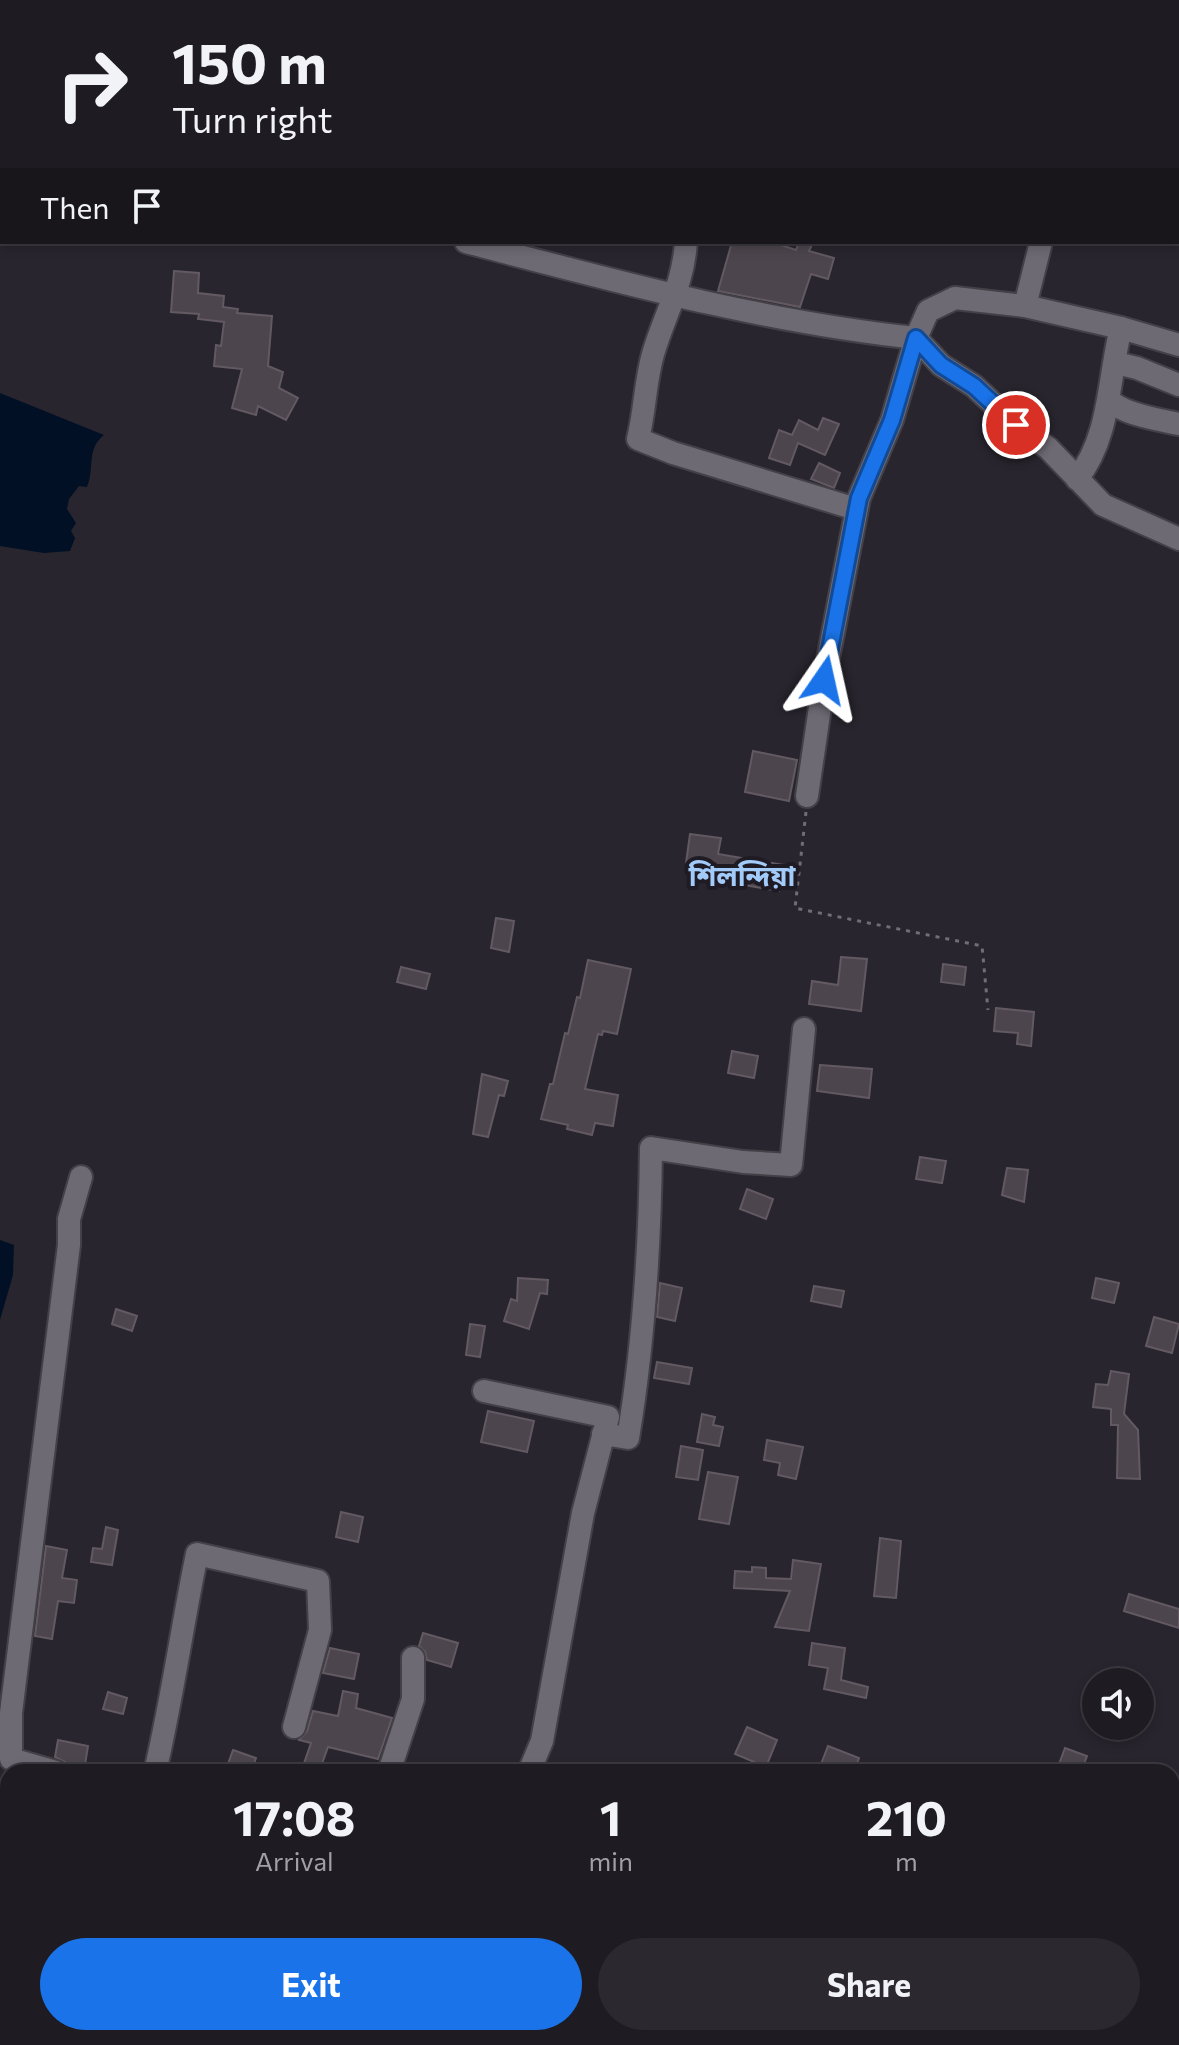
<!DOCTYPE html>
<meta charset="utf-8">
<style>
body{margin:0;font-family:Commissioner,"Noto Sans Bengali",sans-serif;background:#2b292f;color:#f1f3f6;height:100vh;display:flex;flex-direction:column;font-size:30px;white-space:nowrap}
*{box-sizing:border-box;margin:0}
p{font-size:26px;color:#a1a1a5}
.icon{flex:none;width:44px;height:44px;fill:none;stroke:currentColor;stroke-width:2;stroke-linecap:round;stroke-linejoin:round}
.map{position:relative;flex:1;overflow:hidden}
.panel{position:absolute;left:0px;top:1764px;width:1180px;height:282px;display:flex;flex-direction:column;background:#1e1c22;border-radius:24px 24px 0 0;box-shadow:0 4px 12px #0003,0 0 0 2px #3c3a40}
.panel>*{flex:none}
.guide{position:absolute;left:0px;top:0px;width:1180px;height:244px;box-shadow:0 4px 12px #0003,0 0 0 2px #3c3a40;background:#1e1c22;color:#f1f3f6;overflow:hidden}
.controls{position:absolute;left:1082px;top:1668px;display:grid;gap:16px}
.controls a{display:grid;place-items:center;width:72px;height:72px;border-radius:50%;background:#1e1c22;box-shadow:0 4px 12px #0003,0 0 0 2px #3c3a40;font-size:40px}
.pin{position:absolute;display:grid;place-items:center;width:68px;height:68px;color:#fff;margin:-34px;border:4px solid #fff;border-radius:50%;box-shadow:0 2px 8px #0007}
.me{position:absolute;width:88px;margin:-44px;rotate:11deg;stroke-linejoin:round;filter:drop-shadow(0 0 6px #0008)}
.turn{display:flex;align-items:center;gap:28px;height:168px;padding:0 40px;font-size:36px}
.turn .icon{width:104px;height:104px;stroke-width:2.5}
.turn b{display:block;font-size:56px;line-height:68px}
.then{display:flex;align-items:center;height:76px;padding:0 40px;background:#0003;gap:16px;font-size:30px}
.eta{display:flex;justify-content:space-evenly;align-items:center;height:136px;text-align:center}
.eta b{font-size:48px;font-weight:700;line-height:56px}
.primary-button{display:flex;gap:16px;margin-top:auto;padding:16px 40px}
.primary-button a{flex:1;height:92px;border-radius:48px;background:#1a73e8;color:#fff;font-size:32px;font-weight:700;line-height:92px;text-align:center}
.primary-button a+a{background:#2b292f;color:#f1f3f6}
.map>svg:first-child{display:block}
.water{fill:#021025}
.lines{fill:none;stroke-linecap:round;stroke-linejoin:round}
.canal{stroke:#021025;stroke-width:16}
.building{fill:#4d454d;stroke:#625962;stroke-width:2}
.minor-casing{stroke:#434047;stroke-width:26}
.major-casing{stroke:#434047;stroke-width:28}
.path{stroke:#706d75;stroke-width:3;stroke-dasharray:4 6;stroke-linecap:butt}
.minor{stroke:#6e6a74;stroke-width:22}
.major{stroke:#b37866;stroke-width:24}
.route-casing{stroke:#114b97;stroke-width:20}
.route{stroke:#1a73e8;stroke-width:14}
.labels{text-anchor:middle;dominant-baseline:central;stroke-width:8;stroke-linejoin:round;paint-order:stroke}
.quarter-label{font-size:28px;font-weight:bold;fill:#a2cbfa;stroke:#1f1b24}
</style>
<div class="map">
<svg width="1179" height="2045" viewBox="0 0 1179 2045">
<rect width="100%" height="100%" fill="#28252e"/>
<g class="water">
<path d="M0,393l104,42c-18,14 -9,33 -17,52l-8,-1 -10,13 -2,10 9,14 -5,8 4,7 -5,13 -26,2 -44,-7z"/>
<polygon points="0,1240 14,1245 13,1275 0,1320"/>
</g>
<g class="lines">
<polyline class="canal" points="1172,1958 1179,1954"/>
</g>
<g class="building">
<polygon points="732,242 772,242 796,250 799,242 813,242 809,251 834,258 828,279 811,274 800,307 718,291"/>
<polygon points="174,271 199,273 198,293 224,296 223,307 238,309 237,313 272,316 268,366 283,372 279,388 298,398 286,420 258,406 256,415 232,408 242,369 214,366 216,345 221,346 224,322 198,319 199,314 171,312"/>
<polygon points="823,418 839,424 825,455 798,443 790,465 769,458 779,430 792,435 799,420 818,430"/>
<polygon points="819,463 840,473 834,488 811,479"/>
<polygon points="753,751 797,760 789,801 745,792"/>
<polygon points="690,834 721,838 718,854 784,865 779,891 721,881 723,869 686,863"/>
<polygon points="496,918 514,921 509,952 491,948"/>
<polygon points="841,957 867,959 861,1011 809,1004 812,981 838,985"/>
<polygon points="588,960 631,969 617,1034 603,1031 602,1035 598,1034 585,1089 618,1095 613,1126 595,1123 592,1135 567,1129 568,1125 541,1119 550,1084 553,1084 565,1033 568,1034 577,997 580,998"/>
<polygon points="943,964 966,967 964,985 941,982"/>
<polygon points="401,967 430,974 426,989 397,982"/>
<polygon points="996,1008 1034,1012 1031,1046 1017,1044 1018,1033 994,1031"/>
<polygon points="732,1051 758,1056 754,1078 728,1073"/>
<polygon points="820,1065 872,1069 869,1098 817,1091"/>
<polygon points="482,1074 508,1081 504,1096 499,1095 488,1137 473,1134"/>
<polygon points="920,1157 946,1161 942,1183 916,1179"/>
<polygon points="1007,1168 1028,1170 1024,1202 1002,1195"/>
<polygon points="747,1189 773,1199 766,1219 740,1209"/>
<polygon points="518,1278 548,1280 547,1294 540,1293 529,1329 504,1321 511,1299 517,1301"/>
<polygon points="1096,1278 1119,1283 1114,1303 1092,1298"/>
<polygon points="660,1283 682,1288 675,1321 657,1317"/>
<polygon points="814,1286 844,1291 841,1307 811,1301"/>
<polygon points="116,1309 137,1316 132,1331 112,1324"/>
<polygon points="1154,1317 1179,1324 1172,1353 1146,1346"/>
<polygon points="470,1324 485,1326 480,1357 466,1355"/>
<polygon points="657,1362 692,1368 689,1384 654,1378"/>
<polygon points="1111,1371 1129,1374 1124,1414 1138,1430 1140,1479 1117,1478 1118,1425 1111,1425 1111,1409 1093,1407 1096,1384 1108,1385"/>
<polygon points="488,1411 534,1421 527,1452 481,1442"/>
<polygon points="702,1414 715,1417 713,1425 723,1427 719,1446 697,1442"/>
<polygon points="767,1440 803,1447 796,1479 778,1475 780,1463 764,1460"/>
<polygon points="681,1446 703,1450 698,1480 676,1477"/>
<polygon points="708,1472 738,1477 729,1524 699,1519"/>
<polygon points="341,1512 363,1517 358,1542 336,1537"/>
<polygon points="106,1527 118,1530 112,1565 91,1562 93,1548 102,1549"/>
<polygon points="880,1538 901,1541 896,1598 874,1596"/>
<polygon points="46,1546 67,1550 62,1578 77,1580 74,1603 58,1601 52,1639 35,1636"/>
<polygon points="793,1560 821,1564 809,1631 775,1627 790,1591 734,1588 735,1571 752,1572 752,1567 766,1568 766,1578 791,1579"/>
<polygon points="1129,1594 1179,1609 1179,1628 1124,1611"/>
<polygon points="423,1633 458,1643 451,1667 427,1660 425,1652 419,1646"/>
<polygon points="812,1643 845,1648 841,1680 868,1687 866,1698 824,1689 828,1668 809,1665"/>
<polygon points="330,1648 359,1654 354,1679 323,1673"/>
<polygon points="343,1691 358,1694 356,1708 392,1718 378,1759 328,1747 319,1772 301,1772 311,1743 299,1740 307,1731 313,1711 338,1716"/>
<polygon points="108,1692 127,1698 123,1714 103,1709"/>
<polygon points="747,1727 777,1740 766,1767 735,1754"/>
<polygon points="58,1740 88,1746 84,1771 69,1768 65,1762 55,1757"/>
<polygon points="828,1746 859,1758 854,1772 818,1772"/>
<polygon points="1065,1748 1087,1756 1081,1772 1056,1772"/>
<polygon points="233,1750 256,1758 251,1772 228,1764"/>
</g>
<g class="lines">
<g class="minor-casing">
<g id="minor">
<polyline points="825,2 825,0"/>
<polyline points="1178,212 1179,213"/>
<polyline points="0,217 2,217"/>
<path d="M466,242c149,39 297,80 450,96l-24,82 -33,78 -35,182 -17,116"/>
<path d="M686,242c-3,44 -21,71 -33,112 -8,28 -8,57 -15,85l35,14 183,56"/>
<polyline points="1025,306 1041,242"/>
<polyline points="1179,345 1121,328 1025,306 955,298 928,311 916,338 941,365 974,386 1016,425 1048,448 1103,505 1179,539"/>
<polyline points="1116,363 1137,368 1179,385"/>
<path d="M1109,399c11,15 51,21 70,25"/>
<path d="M1077,479c34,-43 31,-101 44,-151"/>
<polyline points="484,1391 608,1417 583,1513 542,1741 529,1772"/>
<path d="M603,1434l25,4c16,-96 22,-193 23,-290l92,14 48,3 13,-136"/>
<polyline points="56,1772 11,1759 11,1713 69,1245 69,1219 81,1177"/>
<path d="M155,1772c17,-72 27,-146 42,-218l121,27 2,49 -26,97"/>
<polyline points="389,1772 413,1699 413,1658"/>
<polyline points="995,2038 997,2045"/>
<polyline points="419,2045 422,2038"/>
</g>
</g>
<g class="major-casing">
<g id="major">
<polyline points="1172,2016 1179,2013"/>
<polyline points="1112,2045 1127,2038"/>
</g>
</g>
<polyline class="path" points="806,812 795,908 982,946 988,1010"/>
<use href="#minor" class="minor"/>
<use href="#major" class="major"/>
</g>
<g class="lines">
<g class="route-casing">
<polyline id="route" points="824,680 859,498 892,420 916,338 941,365 974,386 1016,425"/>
</g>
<use href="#route" class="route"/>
</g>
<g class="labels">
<g class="quarter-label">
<text x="742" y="875">শিলন্দিয়া</text>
</g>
</g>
</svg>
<div class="controls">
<a><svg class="icon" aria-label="sound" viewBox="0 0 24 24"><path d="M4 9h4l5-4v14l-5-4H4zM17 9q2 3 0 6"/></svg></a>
</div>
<div class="pin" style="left:1016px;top:425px;background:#d93025"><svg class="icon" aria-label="arrive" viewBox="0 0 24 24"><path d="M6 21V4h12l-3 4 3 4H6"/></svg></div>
<svg class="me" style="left:824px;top:680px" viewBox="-20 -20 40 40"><path d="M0-17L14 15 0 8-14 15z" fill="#1a73e8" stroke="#fff" stroke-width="4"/></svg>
<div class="guide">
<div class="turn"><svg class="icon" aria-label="right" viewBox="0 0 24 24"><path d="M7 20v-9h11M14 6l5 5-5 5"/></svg><div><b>150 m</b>Turn right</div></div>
<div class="then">Then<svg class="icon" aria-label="arrive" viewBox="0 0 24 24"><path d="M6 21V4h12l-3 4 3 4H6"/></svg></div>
</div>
<section class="panel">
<div class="eta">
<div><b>17:08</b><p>Arrival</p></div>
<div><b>1</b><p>min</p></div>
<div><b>210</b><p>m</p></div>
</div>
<div class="primary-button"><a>Exit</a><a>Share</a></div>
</section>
</div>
